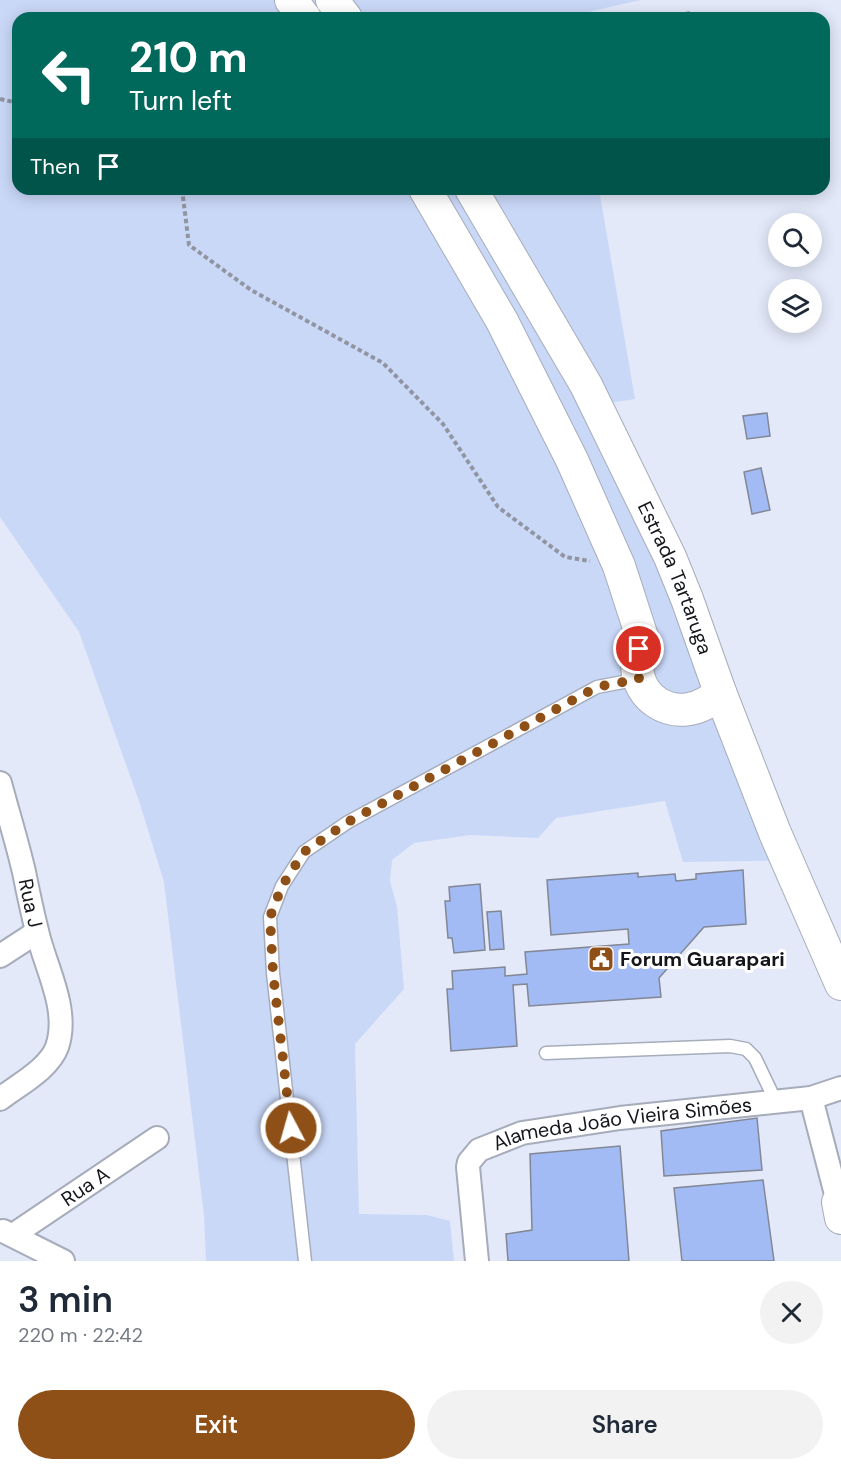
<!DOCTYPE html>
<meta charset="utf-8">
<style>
body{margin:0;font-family:"DM Sans",sans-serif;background:#f2f2f3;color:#1f2937;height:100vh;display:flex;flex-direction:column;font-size:22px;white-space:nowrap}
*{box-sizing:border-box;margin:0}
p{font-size:20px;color:#747a83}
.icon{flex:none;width:33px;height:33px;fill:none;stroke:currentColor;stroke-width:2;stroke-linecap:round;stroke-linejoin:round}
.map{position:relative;height:1261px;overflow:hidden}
.drawer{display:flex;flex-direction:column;background:#fff;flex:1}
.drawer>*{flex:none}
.banner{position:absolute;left:12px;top:12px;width:818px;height:183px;border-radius:18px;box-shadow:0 3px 15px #0003;background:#00695c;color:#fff;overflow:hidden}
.tools{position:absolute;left:768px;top:213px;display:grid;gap:12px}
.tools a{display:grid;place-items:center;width:54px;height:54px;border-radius:50%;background:#fff;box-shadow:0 3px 15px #0003;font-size:30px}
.pin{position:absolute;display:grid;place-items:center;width:51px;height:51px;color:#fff;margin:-26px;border:3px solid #fff;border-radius:50%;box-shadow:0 2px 6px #0007}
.me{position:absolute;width:66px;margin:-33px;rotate:354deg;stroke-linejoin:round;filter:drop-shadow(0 0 4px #0008)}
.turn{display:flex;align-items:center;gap:21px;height:126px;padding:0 18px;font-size:27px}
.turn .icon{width:78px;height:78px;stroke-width:2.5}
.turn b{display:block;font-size:42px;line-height:51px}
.then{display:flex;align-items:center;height:57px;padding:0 18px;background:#0003;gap:12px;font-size:22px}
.round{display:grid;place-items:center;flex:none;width:63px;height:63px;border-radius:32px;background:#f2f2f3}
.head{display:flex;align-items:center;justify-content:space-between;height:102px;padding:0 18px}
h1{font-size:36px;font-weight:600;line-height:45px}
.button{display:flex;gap:12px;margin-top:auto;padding:12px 18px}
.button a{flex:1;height:69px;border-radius:36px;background:#8f5017;color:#fff;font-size:24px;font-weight:600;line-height:69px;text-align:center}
.button a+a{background:#f2f2f3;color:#1f2937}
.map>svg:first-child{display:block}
.green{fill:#cad8f8}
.building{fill:#a3bbf4;stroke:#818795;stroke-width:1.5}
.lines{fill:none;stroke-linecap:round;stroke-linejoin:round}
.lane-casing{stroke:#a6acba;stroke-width:15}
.street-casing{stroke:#a6acba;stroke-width:26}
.secondary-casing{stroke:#a6acba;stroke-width:34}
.path{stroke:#9195a1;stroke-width:4;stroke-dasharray:4.5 3;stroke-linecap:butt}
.lane{stroke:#fff;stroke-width:12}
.street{stroke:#fff;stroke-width:22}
.secondary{stroke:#fff;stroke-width:32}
.route{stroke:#8f5017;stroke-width:10;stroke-dasharray:0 18}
.labels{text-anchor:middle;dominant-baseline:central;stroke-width:6;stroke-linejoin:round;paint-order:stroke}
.street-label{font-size:20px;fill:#14161b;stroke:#fff}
.poi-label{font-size:20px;font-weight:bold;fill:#14161b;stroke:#fff;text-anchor:start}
</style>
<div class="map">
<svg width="841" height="1261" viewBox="0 0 841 1261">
<rect width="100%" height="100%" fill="#e3e9f9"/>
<polygon class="green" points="0,0 641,0 570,16 570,18 18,18 18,189 599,189 635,399 603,404 802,860 683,862 665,801 556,818 538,838 471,835 414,843 392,860 390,881 397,907 404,989 355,1044 359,1214 427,1215 450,1221 454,1261 206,1261 204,1216 164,882 140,804 79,632 0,517"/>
<g class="building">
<polygon points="689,12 690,18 652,18"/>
<polygon points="767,413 770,436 747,439 743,416"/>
<polygon points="761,468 770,510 752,514 744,472"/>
<polygon points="743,870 746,924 704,927 659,978 661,997 529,1006 527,984 513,985 517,1046 451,1051 447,989 453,989 452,971 505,967 505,976 527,974 525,952 629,944 628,929 551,935 547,880 638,873 638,877 675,874 676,881 696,879 696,874"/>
<polygon points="480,884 485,950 454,953 452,938 448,938 445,901 450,901 449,887"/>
<polygon points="501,911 504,949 490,950 487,912"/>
<polygon points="757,1118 762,1170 664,1176 661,1131"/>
<polygon points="620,1146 629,1261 508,1261 506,1234 532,1230 530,1154"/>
<polygon points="763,1180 774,1261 682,1261 674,1188"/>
</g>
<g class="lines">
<g class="lane-casing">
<g id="lane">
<polyline points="546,1053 730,1046 746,1049 755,1058 776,1102"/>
<polyline points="305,1261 273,973 270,917 282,886 304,852 348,822 597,687 639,679"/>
</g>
</g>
<g class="street-casing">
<g id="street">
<path id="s1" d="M0,783c8,30 17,59 24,89 4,20 8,39 13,59 8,36 33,78 20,116 -8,22 -39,38 -57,52"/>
<polyline points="0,956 37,932"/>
<polyline points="811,1098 838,1202"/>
<polyline points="3,1231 63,1261"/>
<path id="s2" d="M13,1235l144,-97"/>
<path id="s3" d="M477,1261l-9,-94 1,-5 10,-12 43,-17 98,-15 191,-20 30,-10"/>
</g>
</g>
<g class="secondary-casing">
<g id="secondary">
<polyline points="291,0 305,18"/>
<polyline points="332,0 346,18"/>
<path d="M425,189l77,132 70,139 47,106 24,74c-25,55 36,94 77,52"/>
<path id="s4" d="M471,189l115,196 84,172 17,42 33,93 55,141 66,151"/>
<polyline points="841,1201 838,1202 841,1218"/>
</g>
</g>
<g class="path">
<polyline points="0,99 18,103"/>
<polyline points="182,189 189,245 251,290 383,363 443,424 498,507 565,557 590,561"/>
</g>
<use href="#lane" class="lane"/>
<use href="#street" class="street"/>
<use href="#secondary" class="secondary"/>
</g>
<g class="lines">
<polyline class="route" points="291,1128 273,973 270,917 282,886 304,852 348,822 597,687 639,679 637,659 639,649"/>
</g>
<defs>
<g id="civic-square" transform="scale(1.35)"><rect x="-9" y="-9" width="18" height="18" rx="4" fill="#8f5017" stroke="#fff"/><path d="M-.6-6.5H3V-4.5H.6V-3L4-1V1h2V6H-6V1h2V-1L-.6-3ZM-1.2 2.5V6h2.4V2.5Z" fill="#fff"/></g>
</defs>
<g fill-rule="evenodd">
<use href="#civic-square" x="601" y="959"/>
</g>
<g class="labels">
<g class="street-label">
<text stroke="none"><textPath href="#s4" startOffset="440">Estrada Tartaruga</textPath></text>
<text stroke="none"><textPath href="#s1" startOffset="124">Rua J</textPath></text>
<text stroke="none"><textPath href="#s3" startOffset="262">Alameda João Vieira Simões</textPath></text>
<text stroke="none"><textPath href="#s2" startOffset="87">Rua A</textPath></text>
</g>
<g class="poi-label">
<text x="620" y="959">Forum Guarapari</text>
</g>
</g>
</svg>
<div class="tools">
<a><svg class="icon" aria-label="search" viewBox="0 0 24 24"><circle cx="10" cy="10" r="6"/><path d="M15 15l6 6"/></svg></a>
<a><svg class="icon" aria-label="layers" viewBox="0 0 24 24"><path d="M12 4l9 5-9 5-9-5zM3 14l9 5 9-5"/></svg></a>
</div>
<div class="pin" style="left:639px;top:649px;background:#d93025"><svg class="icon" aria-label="arrive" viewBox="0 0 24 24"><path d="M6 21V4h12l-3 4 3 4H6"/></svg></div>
<svg class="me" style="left:291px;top:1128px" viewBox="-20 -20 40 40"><circle r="17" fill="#8f5017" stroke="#fff" stroke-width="3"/><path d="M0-11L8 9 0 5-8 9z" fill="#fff"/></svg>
<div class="banner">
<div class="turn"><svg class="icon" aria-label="left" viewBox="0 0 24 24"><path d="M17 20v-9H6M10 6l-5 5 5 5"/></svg><div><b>210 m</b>Turn left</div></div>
<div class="then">Then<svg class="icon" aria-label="arrive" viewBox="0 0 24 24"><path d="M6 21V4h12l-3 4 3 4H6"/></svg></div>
</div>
</div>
<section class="drawer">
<div class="head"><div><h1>3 min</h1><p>220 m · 22:42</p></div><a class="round"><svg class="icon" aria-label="close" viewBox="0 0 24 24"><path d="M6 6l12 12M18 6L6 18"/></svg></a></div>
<div class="button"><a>Exit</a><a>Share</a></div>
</section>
